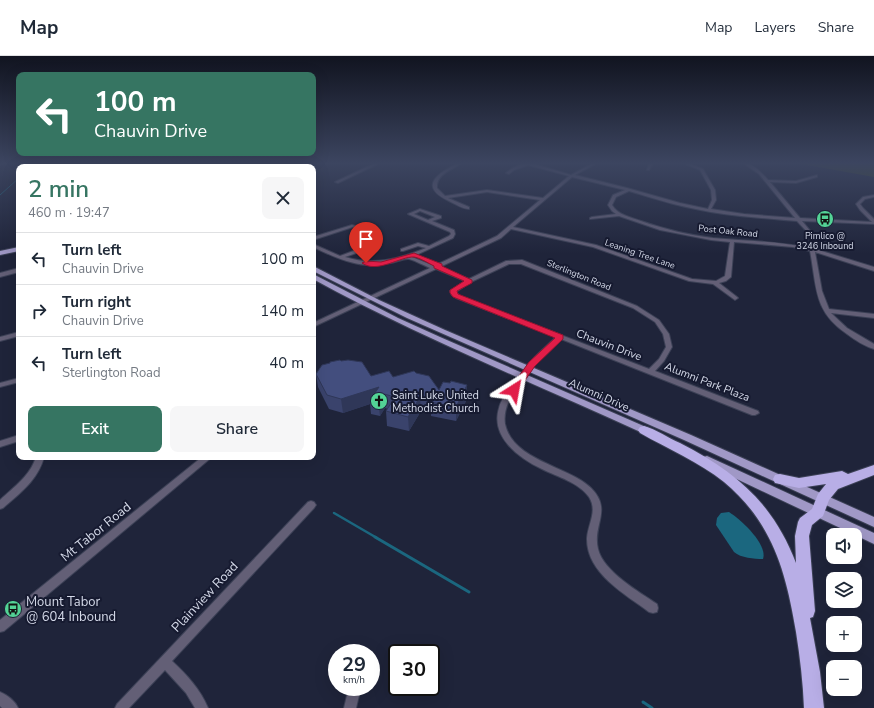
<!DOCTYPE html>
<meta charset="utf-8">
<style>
body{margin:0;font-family:"Nunito Sans",sans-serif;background:#f6f6f7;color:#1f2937;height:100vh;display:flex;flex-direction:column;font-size:15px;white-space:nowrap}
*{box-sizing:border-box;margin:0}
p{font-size:13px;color:#747a83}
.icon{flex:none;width:22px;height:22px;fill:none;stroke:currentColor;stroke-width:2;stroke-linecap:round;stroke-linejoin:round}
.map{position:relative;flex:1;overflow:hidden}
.sheet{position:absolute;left:16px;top:108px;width:300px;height:296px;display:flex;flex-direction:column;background:#fff;border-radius:8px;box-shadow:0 4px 16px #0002}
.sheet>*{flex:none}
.hud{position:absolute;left:16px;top:16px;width:300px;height:84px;border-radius:8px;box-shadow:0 4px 16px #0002;background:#367562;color:#fff;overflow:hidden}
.fabs{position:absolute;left:826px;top:472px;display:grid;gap:8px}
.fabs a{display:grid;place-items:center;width:36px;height:36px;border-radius:8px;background:#fff;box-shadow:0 4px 16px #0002;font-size:20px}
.speed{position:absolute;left:328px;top:588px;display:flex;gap:8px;font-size:20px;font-weight:700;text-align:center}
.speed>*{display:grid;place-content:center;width:52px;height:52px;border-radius:50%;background:#fff;box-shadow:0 4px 16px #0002;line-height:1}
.speed small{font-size:10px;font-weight:400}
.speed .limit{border:2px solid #111;border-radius:6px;background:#fff;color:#111}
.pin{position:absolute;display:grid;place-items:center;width:34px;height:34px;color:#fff;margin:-41px -17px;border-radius:50% 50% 50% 0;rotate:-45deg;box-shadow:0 0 4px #0007}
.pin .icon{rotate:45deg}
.me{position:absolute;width:44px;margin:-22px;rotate:34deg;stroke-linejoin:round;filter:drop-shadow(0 0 3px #0008)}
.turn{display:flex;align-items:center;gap:14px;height:84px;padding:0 12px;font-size:18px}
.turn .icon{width:52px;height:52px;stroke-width:2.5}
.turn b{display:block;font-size:28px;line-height:34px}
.round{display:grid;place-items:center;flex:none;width:42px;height:42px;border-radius:8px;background:#f6f6f7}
.head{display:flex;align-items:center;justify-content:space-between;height:68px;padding:0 12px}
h1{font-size:24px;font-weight:600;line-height:30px;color:#367562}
.primary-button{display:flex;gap:8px;margin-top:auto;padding:8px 12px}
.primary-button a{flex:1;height:46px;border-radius:8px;background:#367562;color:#fff;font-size:16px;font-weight:600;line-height:46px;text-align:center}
.primary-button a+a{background:#f6f6f7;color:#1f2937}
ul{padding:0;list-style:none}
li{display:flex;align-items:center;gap:12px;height:52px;padding:0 12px;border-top:1px solid #e0e1e3}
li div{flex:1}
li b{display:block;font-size:15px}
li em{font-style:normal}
header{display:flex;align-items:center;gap:24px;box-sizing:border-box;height:56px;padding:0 20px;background:#fff;border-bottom:1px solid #e0e1e3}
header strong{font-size:19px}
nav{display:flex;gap:22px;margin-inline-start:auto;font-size:14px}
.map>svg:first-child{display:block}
.green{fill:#3e4b1f}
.water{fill:#1b677f}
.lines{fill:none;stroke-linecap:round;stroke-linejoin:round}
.stream-far2{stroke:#1b677f;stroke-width:1}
.stream-far1{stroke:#1b677f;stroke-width:2.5}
.stream{stroke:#1b677f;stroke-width:3}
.minor-casing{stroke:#3c4156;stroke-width:2}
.major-casing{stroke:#3c4156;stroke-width:2}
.highway-casing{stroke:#3c4156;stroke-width:2}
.minor{fill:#635f76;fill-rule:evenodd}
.major{fill:#a098c6;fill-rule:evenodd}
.highway{fill:#b8aee6;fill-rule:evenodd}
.wall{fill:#3a436c}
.shaded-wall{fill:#2f3758}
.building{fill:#434e7e;stroke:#2f3758}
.route{fill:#e11d48;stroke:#92132f}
.labels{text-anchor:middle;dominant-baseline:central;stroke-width:4;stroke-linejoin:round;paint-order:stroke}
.far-street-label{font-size:9px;fill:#d4d9e8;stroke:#161a30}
.far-poi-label{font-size:9px;fill:#d4d9e8;stroke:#161a30}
.street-label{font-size:11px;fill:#d4d9e8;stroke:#161a30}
.poi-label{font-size:11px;fill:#d4d9e8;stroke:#161a30;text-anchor:start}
.near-street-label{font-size:13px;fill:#d4d9e8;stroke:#161a30}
.near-poi-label{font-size:13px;fill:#d4d9e8;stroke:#161a30;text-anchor:start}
</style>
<header>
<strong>Map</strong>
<nav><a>Map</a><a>Layers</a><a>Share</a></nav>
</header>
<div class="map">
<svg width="874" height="652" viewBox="0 0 874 652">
<rect width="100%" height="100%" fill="#1f243a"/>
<polygon class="green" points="796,107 874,107 874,121"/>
<path class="water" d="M729,456c11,7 39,32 34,47 -9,0 -22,-1 -29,-7l-18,-27 1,-7 4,-5z"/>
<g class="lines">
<g class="stream-far2">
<polyline points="30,111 34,107"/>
<polyline points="0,139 19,122"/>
</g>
<polyline class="stream-far1" points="334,457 377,482"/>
<g class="stream">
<polyline points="375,481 469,536"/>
<polyline points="643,646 652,652"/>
</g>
<g class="minor-casing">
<g id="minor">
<polygon points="0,107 4,107 0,109"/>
<polygon points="68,107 72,107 69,111 65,111"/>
<polygon points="128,107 132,107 129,111 125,111"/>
<polygon points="166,107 170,107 169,111 165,111"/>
<polygon points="174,107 178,107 177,111 173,111"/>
<polygon points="256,107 261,107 250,111 245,111"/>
<polygon points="375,107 380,107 338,127 335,126"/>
<path d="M458,107h4c-10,7 -26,11 -25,25l8,8 42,-6 56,8 26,-22 -41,-11 -14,5 -5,4 -3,-1c7,-6 16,-10 25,-10l40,12 22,-12h4l-22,12 52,13 53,15 28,6 4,-9 -1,-10 -11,-20 -17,-7h5l15,6 12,21 1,10 -5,9 33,5 51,4 -36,-44 -16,-11c10,0 19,10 25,17l28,1 21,-6v2l-21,6 -26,-1 30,36 72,4 -12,-12 -4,-6 7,-7 11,-2v2l-9,2 -5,5 3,4 11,11v5l-72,-3 14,17 1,5 -2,6 59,18v4l-59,-19 7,39 7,18 45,5v4l-43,-5 16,15 27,16v5c-10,-3 -19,-9 -27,-15 -34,-23 -30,-47 -37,-83l-17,-4 -59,-5 -3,35 -5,4 -7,2 18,14 1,1 -3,2 -22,-16 -24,-3 -96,-34 -82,-18 -10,9 -61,29 29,12 37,-18 16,-1 115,46 22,14 10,14 3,13 -8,14 -9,10 103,40 1,2 -4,2h-3l-191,-76 -27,26 -26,38c-3,7 -4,14 -3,21 8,37 64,42 86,64 22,22 1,37 7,61 5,22 41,43 59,55l1,4 -1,4 -4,1 -4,-1c-24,-18 -63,-39 -62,-74 1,-14 11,-27 2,-41 -11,-15 -31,-20 -47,-28 -23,-11 -52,-32 -43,-61 2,-9 9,-16 14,-23 7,-9 13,-19 21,-27 6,-7 15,-14 22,-21l-100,-39 -4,-3 -2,-4 15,-10 -29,-12 -123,58v-4l117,-55c-7,-3 -14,-7 -21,-9 -5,-1 -12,3 -18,4 -8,1 -16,2 -25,2 -19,-2 -36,-10 -53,-18v-3l27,12 24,-9h4v2l-23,8c28,9 54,2 81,-9l-8,-2 -15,5h-2v-2l17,-6 11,3 20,-10 2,-2 -1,-2 -42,-18 12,-5 21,7v2l-9,3 22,9 1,4 -2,4 -41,19 22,9 63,-30 43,-36 -53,-8 -39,6 21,9v2c-6,0 -14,-5 -20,-8 -31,-15 -12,-27 9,-38zM572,121l53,13 -12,5 -5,10 4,6 4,3 -24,3 -2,1v1l29,-3 41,14 51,10 19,2 -5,34 -9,5 -24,-2 -96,-34 -83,-18zM629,135c21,6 41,13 62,17 35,8 71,10 106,13 7,8 18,16 13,27 -32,-7 -65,-7 -97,-10 -25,-3 -49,-9 -72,-17 -11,-4 -23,-6 -29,-16l4,-8zM420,155l15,6 -7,3 -14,-6zM509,208h12l112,44 22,14 8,12 3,13 -7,12 -10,10 -189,-73 -4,-4 15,-10z"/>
<polygon points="649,107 653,107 649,114 647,114"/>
<polygon points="352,169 356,170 313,184 313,181"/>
<polygon points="19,212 19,216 0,221 0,217"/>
<polygon points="19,276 19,280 0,285 0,281"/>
<polygon points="19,322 19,326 0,331 0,327"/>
<polygon points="19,379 19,385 0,391 0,385"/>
<path d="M36,401h8c-6,23 -24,36 -41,51l-3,1v-9c14,-13 30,-24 36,-43z"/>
<polygon points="202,401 212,401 4,575 0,576 0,564"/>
<path d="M311,445l3,1 2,3 -2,3 -142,153c15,14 28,28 36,47h-13l-9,-15 -21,-23 -36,38h-14l2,-4 191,-202z"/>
<polygon points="349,631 361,631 356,652 344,652"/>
<path d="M0,636c7,3 15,9 18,16h-16l-2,-2z"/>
</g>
</g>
<g class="major-casing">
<g id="major">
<polygon points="302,107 308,107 299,111 293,111"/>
<polygon points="19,191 19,195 0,199 0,195"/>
<polygon points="313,210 379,244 445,274 691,379 874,461 874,471 684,384 407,262 313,215"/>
<path d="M313,218l85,44 42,19 215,94 1,2 -1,2h-8c-111,-51 -226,-97 -334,-156z"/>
<polygon points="707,400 874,477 874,488 703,407 702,404 703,401"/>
</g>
</g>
<g class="highway-casing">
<path id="highway" d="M644,370c12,3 24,12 36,17 56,29 93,60 116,120l-1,-27 3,-14 2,-4 12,-9 6,-15 8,-10 -27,4 -24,-5 -2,-4 2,-4 5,-1 19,4 43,-7 6,3 26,-9v10l-36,14 -9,11 -6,16 -11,9 -3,11 6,75 -2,6 -3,1 10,54 4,36h-20c-1,-25 -4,-51 -8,-76 -10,-60 -23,-109 -72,-150 -25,-20 -56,-33 -84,-49l-2,-3 2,-3z"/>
</g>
<use href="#minor" class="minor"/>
<use href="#major" class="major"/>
<use href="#highway" class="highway"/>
</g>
<polygon class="wall" points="341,305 371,320 393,321 416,317 439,334 450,327 467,329 467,343 456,365 431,360 431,357 421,355 409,375 387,370 386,355 388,353 385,352 380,360 371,358 370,348 343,357 329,353 318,331 316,318"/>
<g class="shaded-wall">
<polygon points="467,329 467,343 456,365 456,351"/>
<polygon points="379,331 384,338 385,352 380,360 378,346 370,344 370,348 343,357 341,343"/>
<polygon points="420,341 421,355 409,375 408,361"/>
</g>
<polygon class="building" points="340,304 341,305 348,304 362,306 371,320 389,315 393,321 414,315 416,317 429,320 439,334 443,326 450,327 451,325 467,329 456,351 431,346 432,343 420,341 408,361 386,355 395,341 384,338 378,346 370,344 379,331 341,343 327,339 316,318 322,309 330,307 330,306"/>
<linearGradient id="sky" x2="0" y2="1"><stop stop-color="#111420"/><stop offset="0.54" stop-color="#3c4560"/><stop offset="1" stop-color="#3c4560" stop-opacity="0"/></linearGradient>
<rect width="874" height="198" fill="url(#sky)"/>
<path class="route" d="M414,197l28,11v2l30,14v3l-15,8 1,3 105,41v4l-28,27 -18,26h-6l-2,-2 20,-28 26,-24 -102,-41 -3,-4v-3l14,-9 -30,-13v-2c-6,-3 -14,-8 -20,-9 -13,-1 -37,17 -52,6l4,-2 15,1z"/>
<defs>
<g id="bus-disc" transform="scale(0.9)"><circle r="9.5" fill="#53d396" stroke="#161a30"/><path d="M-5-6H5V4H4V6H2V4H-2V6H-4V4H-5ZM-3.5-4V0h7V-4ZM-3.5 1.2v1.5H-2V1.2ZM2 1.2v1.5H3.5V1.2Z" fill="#111"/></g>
<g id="church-disc" transform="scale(0.9)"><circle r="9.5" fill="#53d396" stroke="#161a30"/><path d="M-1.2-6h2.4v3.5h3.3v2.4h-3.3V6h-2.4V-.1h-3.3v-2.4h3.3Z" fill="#111"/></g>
</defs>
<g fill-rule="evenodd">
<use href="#bus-disc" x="825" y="163"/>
<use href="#church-disc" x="379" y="345"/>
<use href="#bus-disc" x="13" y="553"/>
</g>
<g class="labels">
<g class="far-street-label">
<text transform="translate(728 175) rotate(6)">Post Oak Road</text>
<text transform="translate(640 198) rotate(19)">Leaning Tree Lane</text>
<text transform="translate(579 219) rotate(22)">Sterlington Road</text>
</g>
<g class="far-poi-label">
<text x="825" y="180">Pimlico @<tspan x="825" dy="10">3246 Inbound</tspan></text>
</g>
<g class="street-label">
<text transform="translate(609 289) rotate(21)">Chauvin Drive</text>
<text transform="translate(707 326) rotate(21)">Alumni Park Plaza</text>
<text transform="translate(599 339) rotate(24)">Alumni Drive</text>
</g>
<g class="poi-label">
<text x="392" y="339">Saint Luke United<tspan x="392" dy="13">Methodist Church</tspan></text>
</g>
<g class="near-street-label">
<text transform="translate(96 476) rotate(-39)">Mt Tabor Road</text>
<text transform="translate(205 541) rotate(-47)">Plainview Road</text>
</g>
<g class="near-poi-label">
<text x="26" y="546">Mount Tabor<tspan x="26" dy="15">@ 604 Inbound</tspan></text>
</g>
</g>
</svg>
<div class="fabs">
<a><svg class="icon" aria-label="sound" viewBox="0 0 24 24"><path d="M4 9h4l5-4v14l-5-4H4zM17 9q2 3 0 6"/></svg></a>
<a><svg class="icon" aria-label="layers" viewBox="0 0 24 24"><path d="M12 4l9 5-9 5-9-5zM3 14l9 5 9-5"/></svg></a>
<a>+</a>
<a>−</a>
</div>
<div class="speed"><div>29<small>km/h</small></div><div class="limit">30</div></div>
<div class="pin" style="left:366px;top:207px;background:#d93025"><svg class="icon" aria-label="arrive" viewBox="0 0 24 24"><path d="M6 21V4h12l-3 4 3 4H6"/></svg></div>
<svg class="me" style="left:514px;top:334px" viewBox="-20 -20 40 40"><path d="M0-17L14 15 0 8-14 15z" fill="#e11d48" stroke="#fff" stroke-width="4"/></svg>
<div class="hud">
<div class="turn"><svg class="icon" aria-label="left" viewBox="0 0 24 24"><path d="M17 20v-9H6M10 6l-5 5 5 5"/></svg><div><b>100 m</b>Chauvin Drive</div></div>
</div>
<section class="sheet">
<div class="head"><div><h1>2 min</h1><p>460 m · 19:47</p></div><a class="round"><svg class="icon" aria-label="close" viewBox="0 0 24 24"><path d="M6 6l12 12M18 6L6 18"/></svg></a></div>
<ul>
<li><svg class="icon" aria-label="left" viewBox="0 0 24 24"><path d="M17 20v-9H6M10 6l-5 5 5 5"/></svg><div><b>Turn left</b><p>Chauvin Drive</p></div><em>100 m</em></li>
<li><svg class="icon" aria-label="right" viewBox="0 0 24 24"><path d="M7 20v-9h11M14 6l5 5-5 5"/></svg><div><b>Turn right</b><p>Chauvin Drive</p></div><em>140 m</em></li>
<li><svg class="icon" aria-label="left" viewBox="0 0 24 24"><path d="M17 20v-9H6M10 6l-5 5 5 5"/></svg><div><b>Turn left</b><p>Sterlington Road</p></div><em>40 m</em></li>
</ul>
<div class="primary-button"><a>Exit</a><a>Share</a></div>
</section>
</div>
